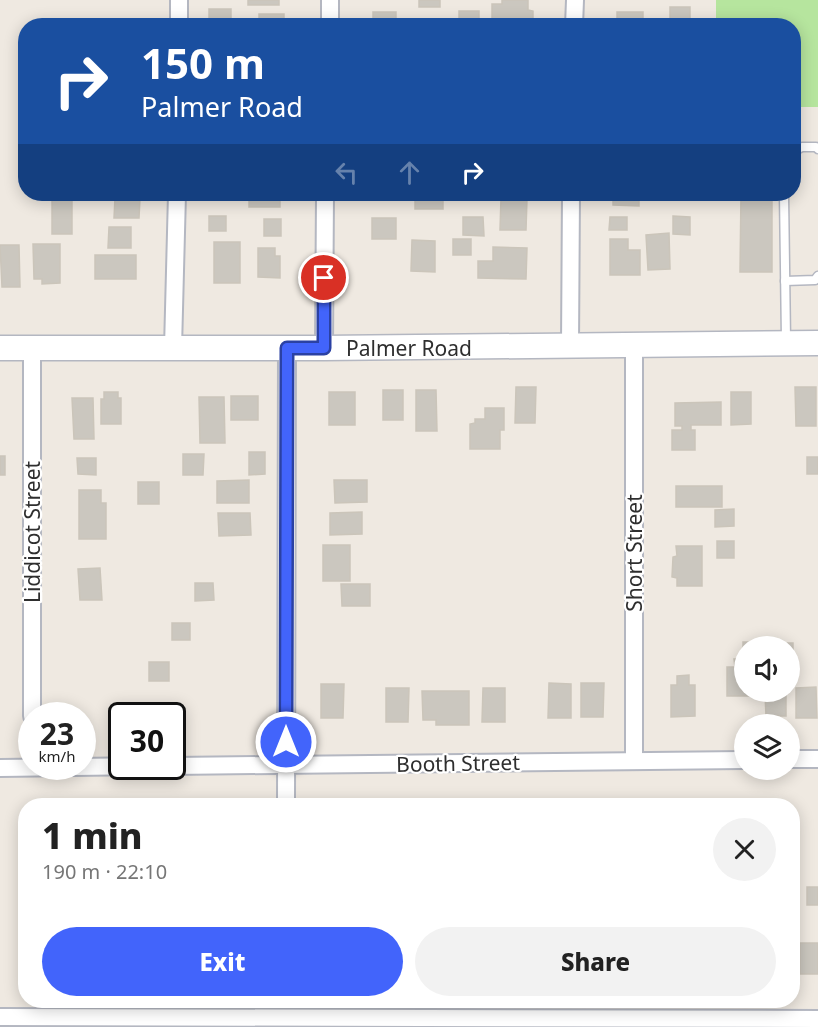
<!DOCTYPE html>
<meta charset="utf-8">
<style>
body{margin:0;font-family:"Noto Sans",sans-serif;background:#f2f2f2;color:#222;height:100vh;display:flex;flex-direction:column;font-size:22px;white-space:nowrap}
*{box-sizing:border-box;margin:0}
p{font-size:20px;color:#767676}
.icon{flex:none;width:33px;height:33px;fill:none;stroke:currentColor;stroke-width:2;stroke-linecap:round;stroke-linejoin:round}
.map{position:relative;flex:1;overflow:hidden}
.details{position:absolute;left:18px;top:798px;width:782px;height:210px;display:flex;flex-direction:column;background:#fff;border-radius:24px;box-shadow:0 3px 15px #0003}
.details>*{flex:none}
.hud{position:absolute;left:18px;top:18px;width:783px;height:183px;border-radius:24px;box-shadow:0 3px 15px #0003;background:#1a4fa0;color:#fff;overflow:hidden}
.controls{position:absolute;left:734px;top:636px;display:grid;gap:12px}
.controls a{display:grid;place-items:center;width:66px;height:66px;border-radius:50%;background:#fff;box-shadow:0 3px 15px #0003;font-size:30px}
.speed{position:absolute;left:18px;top:702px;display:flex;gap:12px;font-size:30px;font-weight:700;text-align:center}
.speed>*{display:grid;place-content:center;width:78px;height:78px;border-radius:50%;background:#fff;box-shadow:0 3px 15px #0003;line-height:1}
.speed small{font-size:15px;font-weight:400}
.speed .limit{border:3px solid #111;border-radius:9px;background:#fff;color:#111}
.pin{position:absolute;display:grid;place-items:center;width:51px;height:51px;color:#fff;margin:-26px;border:3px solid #fff;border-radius:50%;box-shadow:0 2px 6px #0007}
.me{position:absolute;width:66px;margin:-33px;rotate:0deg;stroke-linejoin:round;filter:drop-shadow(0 0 4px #0008)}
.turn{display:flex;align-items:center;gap:21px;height:126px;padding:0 24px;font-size:27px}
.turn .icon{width:78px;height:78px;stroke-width:2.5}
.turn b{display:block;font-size:42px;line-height:51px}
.lanes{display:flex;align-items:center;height:57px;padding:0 24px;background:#0003;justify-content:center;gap:30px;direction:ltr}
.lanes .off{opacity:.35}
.round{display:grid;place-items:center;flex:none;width:63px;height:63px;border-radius:32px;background:#f2f2f2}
.headline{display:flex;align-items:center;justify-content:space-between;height:102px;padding:0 24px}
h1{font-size:36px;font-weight:800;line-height:45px}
.action{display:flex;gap:12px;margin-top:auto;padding:12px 24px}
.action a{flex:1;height:69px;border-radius:36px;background:#4264fb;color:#fff;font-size:24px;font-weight:800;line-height:69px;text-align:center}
.action a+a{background:#f2f2f2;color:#222}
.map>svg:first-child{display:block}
.green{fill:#b6e59e}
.building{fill:#cbc7bf;stroke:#cbc5ba;stroke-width:1.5}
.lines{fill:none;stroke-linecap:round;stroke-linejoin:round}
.lane-casing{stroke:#b4b7c1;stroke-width:11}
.street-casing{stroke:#b4b7c1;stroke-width:20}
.secondary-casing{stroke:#b4b7c1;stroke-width:27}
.lane{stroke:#fff;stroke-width:8}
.street{stroke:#fff;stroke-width:16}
.secondary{stroke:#fff;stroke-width:24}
.route-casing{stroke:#2b41a3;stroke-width:15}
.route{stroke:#4264fb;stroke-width:10}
.labels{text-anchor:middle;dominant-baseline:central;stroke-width:4.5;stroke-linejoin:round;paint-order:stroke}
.street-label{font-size:21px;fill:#2e2e2e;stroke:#fff}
</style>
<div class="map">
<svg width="818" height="1027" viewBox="0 0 818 1027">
<rect width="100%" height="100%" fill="#efe9e1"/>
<polygon class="green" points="716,0 818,0 818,107 794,107 794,26 716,25"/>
<g class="building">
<rect x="248" y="0" width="31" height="5"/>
<rect x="419" y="0" width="21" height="7"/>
<polygon points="502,0 528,0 528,10 533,11 533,26 502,26 502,21 492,21 492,4 502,4"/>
<rect x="670" y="7" width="20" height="18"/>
<rect x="209" y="9" width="22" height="17"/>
<rect x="459" y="11" width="20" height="15"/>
<rect x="373" y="12" width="23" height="14"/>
<rect x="617" y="12" width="26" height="14"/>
<rect x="259" y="14" width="25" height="12"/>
<rect x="118" y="19" width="21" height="7"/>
<rect x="52" y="194" width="20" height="40"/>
<polygon points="111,194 137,194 137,198 140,198 139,218 114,218 115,198 111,198"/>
<rect x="249" y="194" width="31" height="13"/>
<rect x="372" y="194" width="18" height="5"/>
<rect x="415" y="194" width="28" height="15"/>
<polygon points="613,194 639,194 639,206 613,205"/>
<polygon points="741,194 772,194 772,272 740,272"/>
<polygon points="501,198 527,199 526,230 500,230"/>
<rect x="209" y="216" width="17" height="15"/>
<polygon points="673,216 690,217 690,235 673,234"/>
<polygon points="463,217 483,217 484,236 463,235"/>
<polygon points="610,217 627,217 627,230 609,230"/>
<rect x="372" y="218" width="24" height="21"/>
<rect x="264" y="219" width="17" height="17"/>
<polygon points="109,227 131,227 131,248 108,248"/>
<polygon points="669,233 670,269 648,270 646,235"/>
<rect x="453" y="239" width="18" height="16"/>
<polygon points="610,239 628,239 628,250 640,250 640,275 610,275"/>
<polygon points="412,240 435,241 435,272 411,271"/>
<rect x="214" y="242" width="26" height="41"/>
<polygon points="33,244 60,244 60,283 42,284 42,279 34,279"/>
<polygon points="0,245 19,245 20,287 2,287"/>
<polygon points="493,247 527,248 526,279 478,278 478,261 493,261"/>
<polygon points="258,248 275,248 275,256 280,256 280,278 258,277"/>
<rect x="95" y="255" width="41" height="24"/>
<polygon points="516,387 536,387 535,423 515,423"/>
<polygon points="795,387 816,387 816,426 796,426"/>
<rect x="383" y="390" width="20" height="30"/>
<polygon points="416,390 436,390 437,431 416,431"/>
<polygon points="104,392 118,392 118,398 121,398 121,424 101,424 101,399 104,399"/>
<rect x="329" y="392" width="26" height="33"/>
<polygon points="731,392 751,392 751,424 731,425"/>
<rect x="231" y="396" width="27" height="24"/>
<polygon points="199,397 224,397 225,443 200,443"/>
<polygon points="72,398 93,398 94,439 74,439"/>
<polygon points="721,402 721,425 691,425 691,430 695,430 695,450 672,450 672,430 682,430 682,426 675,426 675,403"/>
<polygon points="485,408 504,408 504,430 500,430 500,449 470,449 470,424 475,423 475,419 485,419"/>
<polygon points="249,452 265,452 265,474 249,475"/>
<polygon points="183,454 204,454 203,475 183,475"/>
<rect x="0" y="456" width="5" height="19"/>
<rect x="807" y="457" width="11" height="17"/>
<polygon points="77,458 96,458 96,475 78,474"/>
<polygon points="249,480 249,503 217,503 217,481"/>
<polygon points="334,480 367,480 367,502 335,503"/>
<rect x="138" y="482" width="21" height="22"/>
<rect x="676" y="486" width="46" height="21"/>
<polygon points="79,490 101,490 101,503 106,503 106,539 79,539"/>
<polygon points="734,509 734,526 715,527 715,510"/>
<polygon points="362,512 362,534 330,535 330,513"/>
<polygon points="218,513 250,513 251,535 219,536"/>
<rect x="717" y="541" width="17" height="17"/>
<rect x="323" y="545" width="27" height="36"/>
<polygon points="676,546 702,546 702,586 677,586 677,578 672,577 673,557 677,556"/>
<polygon points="100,568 102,600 80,600 78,569"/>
<polygon points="195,583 213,583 214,600 195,601"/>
<polygon points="341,584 370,584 370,606 342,606"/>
<rect x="172" y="623" width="18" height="17"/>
<polygon points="743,642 761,642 761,646 744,646 744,692 753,692 753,696 727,696 727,667 735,667 734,659 743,659"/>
<polygon points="779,643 793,643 793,661 789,661 789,646 779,646"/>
<rect x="149" y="662" width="20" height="19"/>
<polygon points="689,675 689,685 695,685 695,716 671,717 671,685 677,685 677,676"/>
<polygon points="549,683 571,684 571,718 548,718"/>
<polygon points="581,683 604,683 603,717 581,717"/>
<polygon points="321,684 344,684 343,718 321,718"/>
<polygon points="816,687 817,718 796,718 796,688"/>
<polygon points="386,688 409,688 408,722 386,722"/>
<polygon points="483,688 505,688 505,722 482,722"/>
<polygon points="422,691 469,691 469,725 436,725 436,720 423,720"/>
<polygon points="775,692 786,692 786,716 766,716 765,694 775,695"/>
<rect x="691" y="799" width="28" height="7"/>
<polygon points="607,800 630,801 630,806 607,806"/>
<rect x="642" y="800" width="28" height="6"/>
<rect x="449" y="803" width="34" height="3"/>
<polygon points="576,803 598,803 598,806 575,806"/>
<rect x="807" y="887" width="11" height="18"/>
<rect x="800" y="943" width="18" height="31"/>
</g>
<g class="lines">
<g class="lane-casing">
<g id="lane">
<polyline points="794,151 802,147 816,147 818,149"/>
<polyline points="784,194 786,340"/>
<polyline points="785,281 815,280 818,276"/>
</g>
</g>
<g class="street-casing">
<g id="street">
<polyline points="179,26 179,0"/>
<polyline points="330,26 330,0"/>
<polyline points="574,26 575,0"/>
<polyline points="570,346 571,194"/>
<polyline points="32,348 32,716"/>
<polyline points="173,348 177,194"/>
<polyline points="324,348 325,194"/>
<polyline points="789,759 818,759"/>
<polyline points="634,761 634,346"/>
<polyline points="172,766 744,760"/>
<polyline points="0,768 149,766"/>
<polyline points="286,806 287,348"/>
<polyline points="0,1017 818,1019"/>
</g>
</g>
<g class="secondary-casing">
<polyline id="secondary" points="0,348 324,348 818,343"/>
</g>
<use href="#lane" class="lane"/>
<use href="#street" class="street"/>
<use href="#secondary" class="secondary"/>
</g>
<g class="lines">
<g class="route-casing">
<polyline id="route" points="286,742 287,348 324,348 324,278"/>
</g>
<use href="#route" class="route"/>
</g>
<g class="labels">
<g class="street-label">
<text x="409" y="348">Palmer Road</text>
<text transform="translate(32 532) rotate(-90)">Liddicot Street</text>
<text transform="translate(634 553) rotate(-90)">Short Street</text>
<text transform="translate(458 763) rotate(-1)">Booth Street</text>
</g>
</g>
</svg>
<div class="controls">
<a><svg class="icon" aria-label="sound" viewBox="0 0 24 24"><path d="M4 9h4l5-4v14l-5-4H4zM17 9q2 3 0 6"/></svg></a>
<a><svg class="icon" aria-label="layers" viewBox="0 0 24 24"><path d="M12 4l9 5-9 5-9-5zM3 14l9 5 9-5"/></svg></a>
</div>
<div class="speed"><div>23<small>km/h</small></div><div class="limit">30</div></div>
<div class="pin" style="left:324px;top:278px;background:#d93025"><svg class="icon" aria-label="arrive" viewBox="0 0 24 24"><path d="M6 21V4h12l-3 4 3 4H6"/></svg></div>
<svg class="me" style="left:286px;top:742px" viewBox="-20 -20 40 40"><circle r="17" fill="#4264fb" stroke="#fff" stroke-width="3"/><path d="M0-11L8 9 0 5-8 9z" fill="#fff"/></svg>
<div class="hud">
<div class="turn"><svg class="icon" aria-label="right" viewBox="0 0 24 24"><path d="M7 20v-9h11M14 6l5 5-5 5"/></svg><div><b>150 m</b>Palmer Road</div></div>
<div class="lanes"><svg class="icon off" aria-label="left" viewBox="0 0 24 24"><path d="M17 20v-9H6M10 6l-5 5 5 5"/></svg><svg class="icon off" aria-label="ahead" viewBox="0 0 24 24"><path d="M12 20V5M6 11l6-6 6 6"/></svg><svg class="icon" aria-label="right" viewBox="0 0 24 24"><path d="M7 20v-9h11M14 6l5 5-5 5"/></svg></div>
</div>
<section class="details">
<div class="headline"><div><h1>1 min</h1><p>190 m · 22:10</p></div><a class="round"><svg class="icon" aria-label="close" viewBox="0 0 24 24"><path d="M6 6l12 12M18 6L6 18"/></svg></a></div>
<div class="action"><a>Exit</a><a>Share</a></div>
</section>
</div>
